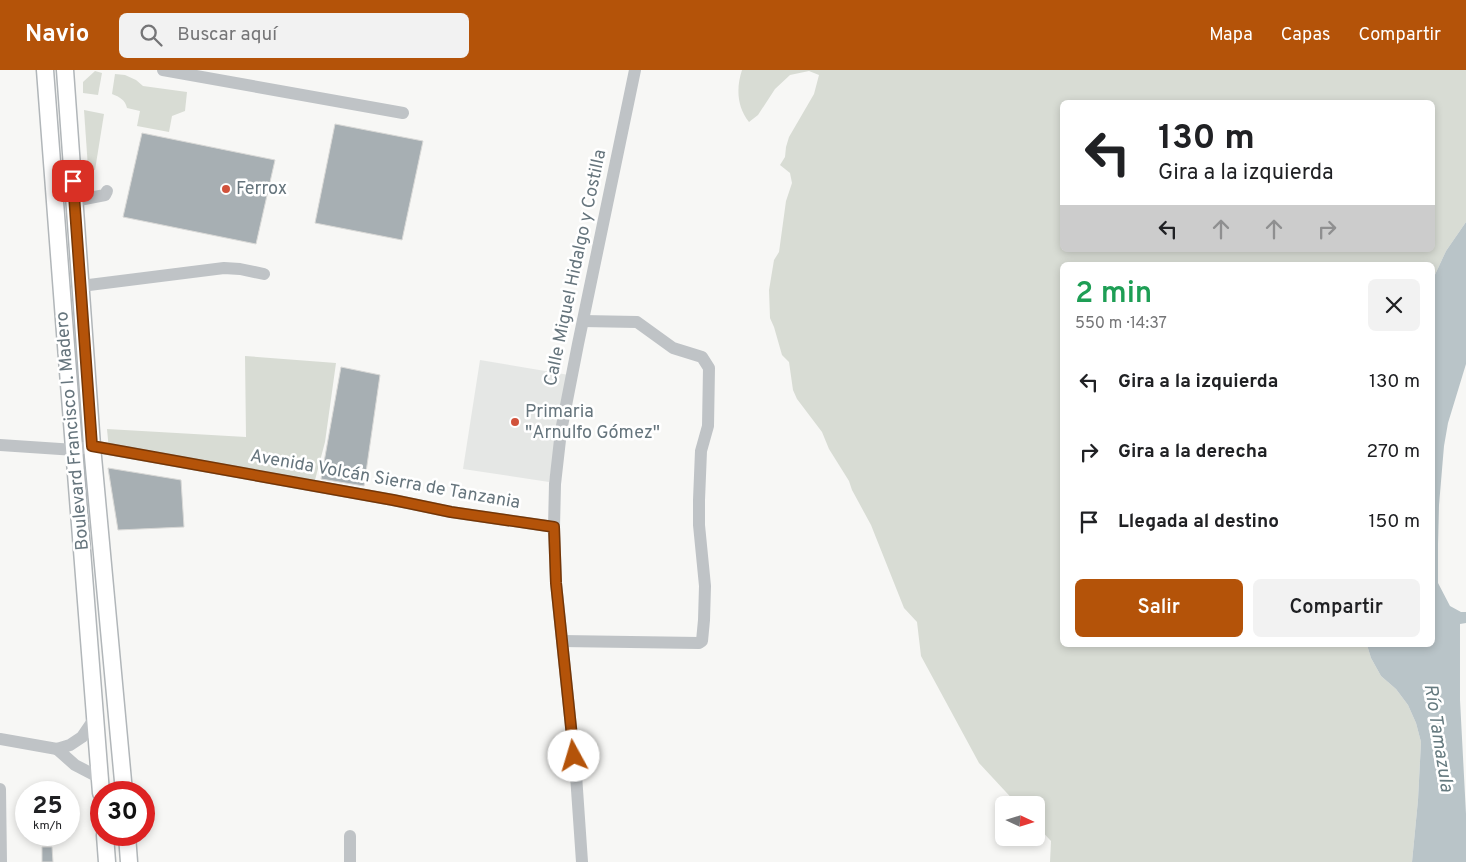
<!DOCTYPE html>
<html lang="es">
<meta charset="utf-8">
<style>
body{margin:0;font-family:Overpass,sans-serif;background:#f2f2f2;color:#202124;height:100vh;display:flex;flex-direction:column;font-size:19px;white-space:nowrap}
*{box-sizing:border-box;margin:0}
p{font-size:16px;color:#757577}
.icon{flex:none;width:28px;height:28px;fill:none;stroke:currentColor;stroke-width:2;stroke-linecap:round;stroke-linejoin:round}
.map{position:relative;flex:1;overflow:hidden}
.drawer{position:absolute;left:1060px;top:192px;width:375px;height:385px;display:flex;flex-direction:column;background:#fff;border-radius:8px;box-shadow:0 2px 8px #0003}
.drawer>*{flex:none}
.banner{position:absolute;left:1060px;top:30px;width:375px;height:152px;border-radius:8px;box-shadow:0 2px 8px #0003;background:#fff;color:#202124;overflow:hidden}
.needle{width:32px;rotate:94deg}
.buttons{position:absolute;left:995px;top:726px;display:grid;gap:10px}
.buttons a{display:grid;place-items:center;width:50px;height:50px;border-radius:8px;background:#fff;box-shadow:0 2px 8px #0003;font-size:25px}
.speed{position:absolute;left:15px;top:711px;display:flex;gap:10px;font-size:25px;font-weight:700;text-align:center}
.speed>*{display:grid;place-content:center;width:65px;height:65px;border-radius:50%;background:#fff;box-shadow:0 2px 8px #0003;line-height:1}
.speed small{font-size:12px;font-weight:400}
.speed .limit{border:8px solid #d22;background:#fff;color:#111}
.pin{position:absolute;display:grid;place-items:center;width:42px;height:42px;color:#fff;margin:-21px;border-radius:10px;box-shadow:0 2px 8px #0006}
.me{position:absolute;width:55px;margin:-28px;rotate:354deg;stroke-linejoin:round;filter:drop-shadow(0 0 4px #0008)}
.turn{display:flex;align-items:center;gap:18px;height:105px;padding:0 15px;font-size:22px}
.turn .icon{width:65px;height:65px;stroke-width:2.5}
.turn b{display:block;font-size:35px;line-height:42px}
.lanes{display:flex;align-items:center;height:48px;padding:0 15px;background:#0003;justify-content:center;gap:25px;direction:ltr}
.lanes .off{opacity:.35}
.round{display:grid;place-items:center;flex:none;width:52px;height:52px;border-radius:8px;background:#f2f2f2}
.headline{display:flex;align-items:center;justify-content:space-between;height:85px;padding:0 15px}
h1{font-size:30px;font-weight:600;line-height:38px;color:#1e9e55}
.button{display:flex;gap:10px;margin-top:auto;padding:10px 15px}
.button a{flex:1;height:58px;border-radius:8px;background:#b45309;color:#fff;font-size:20px;font-weight:600;line-height:58px;text-align:center}
.button a+a{background:#f2f2f2;color:#202124}
ul{padding:0;list-style:none}
li{display:flex;align-items:center;gap:15px;height:70px;padding:0 15px}
li div{flex:1}
li b{display:block;font-size:19px}
li em{font-style:normal}
header{display:flex;align-items:center;gap:30px;box-sizing:border-box;height:70px;padding:0 25px;background:#b45309;color:#fff}
header strong{font-size:24px}
nav{display:flex;gap:28px;margin-inline-start:auto;font-size:18px}
.search{width:350px;height:45px;background:#f2f2f2;display:flex;align-items:center;gap:12px;box-sizing:border-box;padding:0 18px;border-radius:8px;color:#757577;font-size:19px}
.map>svg:first-child{display:block}
.built{fill:#e5e7e5}
.green{fill:#d8dcd4;fill-rule:evenodd}
.water{fill:#b9c4c8}
.building{fill:#a7afb3;stroke:#d9d9d7}
.lines{fill:none;stroke-linecap:round;stroke-linejoin:round}
.major-casing{stroke:#b1b6b9;stroke-width:19}
.minor{stroke:#bfc3c6;stroke-width:12}
.major{stroke:#fff;stroke-width:16}
.route-casing{stroke:#753606;stroke-width:12}
.route{stroke:#b45309;stroke-width:9}
.poi-dot{fill:#d1523b;stroke:#fff;stroke-width:2}
.labels{text-anchor:middle;dominant-baseline:central;stroke-width:5;stroke-linejoin:round;paint-order:stroke}
.poi-label{font-size:18px;fill:#66757d;stroke:#fff;text-anchor:start}
.street-label{font-size:18px;fill:#66757d;stroke:#fff}
.water-label{font-size:19px;font-style:italic;fill:#657a7f;stroke:#fff}
</style>
<header>
<strong>Navio</strong>
<div class="search"><svg class="icon" aria-label="search" viewBox="0 0 24 24"><circle cx="10" cy="10" r="6"/><path d="M15 15l6 6"/></svg>Buscar aquí</div>
<nav><a>Mapa</a><a>Capas</a><a>Compartir</a></nav>
</header>
<div class="map">
<svg width="1466" height="792" viewBox="0 0 1466 792">
<rect width="100%" height="100%" fill="#f7f7f5"/>
<polygon class="built" points="480,290 569,305 549,412 463,399"/>
<g class="green">
<path d="M742,0h724v152l-20,29 -13,28 -1,-14h-370v380h305l4,13 10,18 15,13 12,16 8,18 5,19 -3,58 -6,62h-362l1,-21 -15,-16v-20h-18l-39,-42 -58,-107 -4,-34 -13,-14 -33,-83 -19,-35 -3,-9 -20,-32 -7,-17 -25,-33 -4,-9 -4,-28 -7,-7 -8,-28 -4,-9 -1,-28 5,-30 5,-8 7,-51 6,-18 -2,-10 -10,-8 5,-8 1,-10 3,-10 25,-43 5,-19 -10,-4 -19,4 -15,14 -17,26 -9,7c-12,-15 -13,-34 -7,-52zM1062,32h370v148h-370z"/>
<polygon points="95,1 102,3 98,25 83,23 83,12"/>
<path d="M115,4l10,1 11,5 7,6 44,6 -2,19 -13,5 -3,16 -32,-6 3,-15 -13,-3c-2,-8 -7,-11 -15,-14z"/>
<polygon points="84,40 104,44 95,100 88,98"/>
<polygon points="245,286 336,293 325,372 315,410 109,380 107,359 246,367"/>
</g>
<polygon class="water" points="1466,152 1466,294 1448,353 1444,376 1439,435 1438,474 1438,513 1450,536 1461,542 1466,542 1466,553 1460,554 1460,630 1466,744 1466,792 1412,792 1418,730 1421,672 1416,653 1408,635 1396,619 1381,606 1371,588 1367,575 1432,575 1433,209 1446,181"/>
<g class="building">
<polygon points="335,54 423,71 402,170 315,153"/>
<polygon points="142,63 275,90 256,174 123,147"/>
<polygon points="341,297 380,305 364,416 321,409"/>
<polygon points="108,398 181,410 184,457 118,460"/>
<polygon points="42,777 52,777 53,792 42,792"/>
</g>
<g class="lines">
<g class="major-casing">
<g id="major">
<polyline points="45,0 64,250 101,723"/>
<polyline points="65,0 92,376 124,722"/>
<polyline points="105,765 107,792"/>
<polyline points="127,765 129,792"/>
</g>
</g>
<g class="minor">
<polyline points="163,0 403,43"/>
<polyline points="74,131 105,125 107,121"/>
<polyline points="81,216 224,198 240,199 264,204"/>
<polyline points="0,375 75,380 92,376 393,430 451,442 554,457"/>
<polyline points="562,571 699,573 702,571 704,550 705,516 699,455 699,430 701,381 708,356 709,298 702,287 673,278 637,252 583,251"/>
<polyline points="0,669 57,679 70,675 82,667 95,648"/>
<polyline points="57,679 75,695 100,708"/>
<polyline points="0,719 1,792"/>
<polyline points="350,792 350,766"/>
<polyline points="582,792 576,705 556,513 554,457 555,414 561,361 578,274 635,0"/>
</g>
<use href="#major" class="major"/>
</g>
<g class="lines">
<g class="route-casing">
<polyline id="route" points="73,111 92,376 393,430 451,442 554,457 556,513 574,686"/>
</g>
<use href="#route" class="route"/>
</g>
<g class="poi-dot">
<circle cx="226" cy="119" r="5"/>
<circle cx="515" cy="352" r="5"/>
</g>
<g class="labels">
<g class="poi-label">
<text x="236" y="119">Ferrox</text>
<text x="525" y="342">Primaria<tspan x="525" dy="21">"Arnulfo Gómez"</tspan></text>
</g>
<g class="street-label">
<text transform="translate(576 198) rotate(-78)">Calle Miguel Hidalgo y Costilla</text>
<text transform="translate(73 361) rotate(-95)">Boulevard Francisco I. Madero</text>
<text transform="translate(385 410) rotate(10)">Avenida Volcán Sierra de Tanzania</text>
</g>
<g class="water-label">
<text transform="translate(1438 668) rotate(81)">Río Tamazula</text>
</g>
</g>
</svg>
<div class="buttons">
<a><svg class="needle" viewBox="-14 -14 28 28"><path d="M0-13l5 13h-10z" fill="#e53935"/><path d="M0 13l5-13h-10z" fill="#757577"/></svg></a>
</div>
<div class="speed"><div>25<small>km/h</small></div><div class="limit">30</div></div>
<div class="pin" style="left:73px;top:111px;background:#d93025"><svg class="icon" aria-label="arrive" viewBox="0 0 24 24"><path d="M6 21V4h12l-3 4 3 4H6"/></svg></div>
<svg class="me" style="left:574px;top:686px" viewBox="-20 -20 40 40"><circle r="19" fill="#fff"/><path d="M0-13L10 11 0 6-10 11z" fill="#b45309"/></svg>
<div class="banner">
<div class="turn"><svg class="icon" aria-label="left" viewBox="0 0 24 24"><path d="M17 20v-9H6M10 6l-5 5 5 5"/></svg><div><b>130 m</b>Gira a la izquierda</div></div>
<div class="lanes"><svg class="icon" aria-label="left" viewBox="0 0 24 24"><path d="M17 20v-9H6M10 6l-5 5 5 5"/></svg><svg class="icon off" aria-label="ahead" viewBox="0 0 24 24"><path d="M12 20V5M6 11l6-6 6 6"/></svg><svg class="icon off" aria-label="ahead" viewBox="0 0 24 24"><path d="M12 20V5M6 11l6-6 6 6"/></svg><svg class="icon off" aria-label="right" viewBox="0 0 24 24"><path d="M7 20v-9h11M14 6l5 5-5 5"/></svg></div>
</div>
<section class="drawer">
<div class="headline"><div><h1>2 min</h1><p>550 m · 14:37</p></div><a class="round"><svg class="icon" aria-label="close" viewBox="0 0 24 24"><path d="M6 6l12 12M18 6L6 18"/></svg></a></div>
<ul>
<li><svg class="icon" aria-label="left" viewBox="0 0 24 24"><path d="M17 20v-9H6M10 6l-5 5 5 5"/></svg><div><b>Gira a la izquierda</b></div><em>130 m</em></li>
<li><svg class="icon" aria-label="right" viewBox="0 0 24 24"><path d="M7 20v-9h11M14 6l5 5-5 5"/></svg><div><b>Gira a la derecha</b></div><em>270 m</em></li>
<li><svg class="icon" aria-label="arrive" viewBox="0 0 24 24"><path d="M6 21V4h12l-3 4 3 4H6"/></svg><div><b>Llegada al destino</b></div><em>150 m</em></li>
</ul>
<div class="button"><a>Salir</a><a>Compartir</a></div>
</section>
</div>
